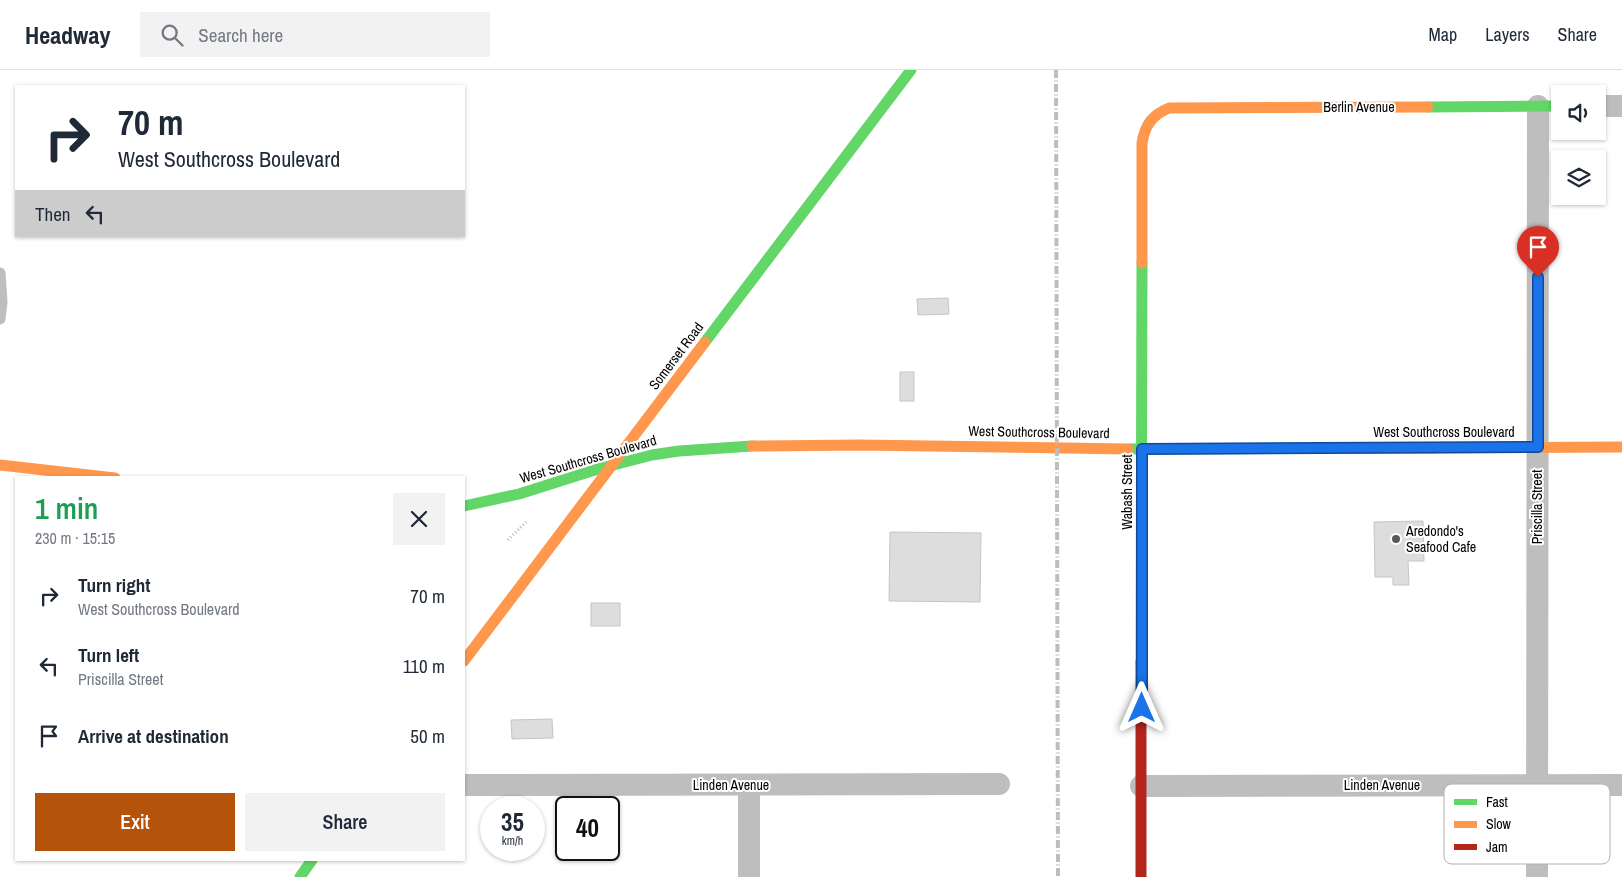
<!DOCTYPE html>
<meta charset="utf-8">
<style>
body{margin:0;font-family:"Archivo Narrow",sans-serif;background:#f2f2f3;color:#1f2937;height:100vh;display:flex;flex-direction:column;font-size:19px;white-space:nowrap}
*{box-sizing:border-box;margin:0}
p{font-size:16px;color:#747a83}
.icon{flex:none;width:28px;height:28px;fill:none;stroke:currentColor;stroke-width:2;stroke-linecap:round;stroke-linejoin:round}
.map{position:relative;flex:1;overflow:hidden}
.panel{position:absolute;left:15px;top:406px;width:450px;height:385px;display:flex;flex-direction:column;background:#fff;border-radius:0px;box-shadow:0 1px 4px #0004}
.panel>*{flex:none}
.guide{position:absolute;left:15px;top:15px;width:450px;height:152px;border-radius:0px;box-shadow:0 1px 4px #0004;background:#fff;color:#1f2937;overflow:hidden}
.buttons{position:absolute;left:1551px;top:15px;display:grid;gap:10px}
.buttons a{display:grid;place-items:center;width:55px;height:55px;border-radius:0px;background:#fff;box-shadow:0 1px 4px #0004;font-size:25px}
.speed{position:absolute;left:480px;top:726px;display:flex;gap:10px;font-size:25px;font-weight:700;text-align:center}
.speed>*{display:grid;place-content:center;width:65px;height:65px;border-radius:50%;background:#fff;box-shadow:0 1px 4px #0004;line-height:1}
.speed small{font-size:12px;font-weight:400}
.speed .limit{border:2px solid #111;border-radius:8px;background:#fff;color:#111}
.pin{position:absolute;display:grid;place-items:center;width:42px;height:42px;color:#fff;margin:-51px -21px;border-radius:50% 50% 50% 0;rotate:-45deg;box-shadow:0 0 5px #0007}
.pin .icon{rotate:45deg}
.me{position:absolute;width:55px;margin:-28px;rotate:0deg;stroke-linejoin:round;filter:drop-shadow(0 0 4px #0008)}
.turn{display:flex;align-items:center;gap:18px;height:105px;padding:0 20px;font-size:22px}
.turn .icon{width:65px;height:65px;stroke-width:2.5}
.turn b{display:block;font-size:35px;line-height:42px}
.then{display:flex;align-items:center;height:48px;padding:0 20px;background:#0003;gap:10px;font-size:19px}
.round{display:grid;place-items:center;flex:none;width:52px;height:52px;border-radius:0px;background:#f2f2f3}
.summary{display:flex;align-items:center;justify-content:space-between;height:85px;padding:0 20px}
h1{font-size:30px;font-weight:600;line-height:38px;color:#1e9e55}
.cta{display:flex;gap:10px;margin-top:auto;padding:10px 20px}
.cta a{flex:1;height:58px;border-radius:0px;background:#b45309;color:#fff;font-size:20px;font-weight:600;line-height:58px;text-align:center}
.cta a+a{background:#f2f2f3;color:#1f2937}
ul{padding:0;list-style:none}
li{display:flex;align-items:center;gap:15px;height:70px;padding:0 20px}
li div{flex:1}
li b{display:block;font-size:19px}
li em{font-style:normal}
header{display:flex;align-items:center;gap:30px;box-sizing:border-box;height:70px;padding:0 25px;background:#fff;border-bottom:1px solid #e0e1e3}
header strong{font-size:24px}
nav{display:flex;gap:28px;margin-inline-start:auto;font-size:18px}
.search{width:350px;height:45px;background:#f2f2f3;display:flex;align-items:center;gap:12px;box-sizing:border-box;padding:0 18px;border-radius:0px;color:#747a83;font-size:19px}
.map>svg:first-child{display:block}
.building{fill:#ddd;stroke:#c5c5c5}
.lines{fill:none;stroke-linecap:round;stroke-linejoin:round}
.path{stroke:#b8b8b8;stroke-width:3;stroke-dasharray:1 2.5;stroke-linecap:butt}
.lane{stroke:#bebebe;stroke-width:11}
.street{stroke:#bebebe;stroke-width:22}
.fast{stroke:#63d668;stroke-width:11}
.slow{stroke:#ff974d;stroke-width:11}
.jam{stroke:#b3261e;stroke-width:11}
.rail{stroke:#bdbdbd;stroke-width:4;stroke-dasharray:8 2.5 1 2.5;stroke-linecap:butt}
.route-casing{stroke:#114b97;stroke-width:12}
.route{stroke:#1a73e8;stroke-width:9}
.poi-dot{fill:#595959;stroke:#fff;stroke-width:2}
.labels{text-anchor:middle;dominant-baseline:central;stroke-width:4;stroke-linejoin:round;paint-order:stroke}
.street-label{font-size:14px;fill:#000;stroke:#fff}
.poi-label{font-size:14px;fill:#000;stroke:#fff;text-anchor:start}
.key{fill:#fff;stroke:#b2b2b2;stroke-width:1}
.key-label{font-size:14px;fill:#000}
</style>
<header>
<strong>Headway</strong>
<div class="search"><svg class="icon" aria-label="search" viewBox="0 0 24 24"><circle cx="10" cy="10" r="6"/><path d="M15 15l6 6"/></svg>Search here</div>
<nav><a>Map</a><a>Layers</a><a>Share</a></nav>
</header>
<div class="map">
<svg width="1622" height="807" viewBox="0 0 1622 807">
<rect width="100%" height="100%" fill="#fff"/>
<g class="building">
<polygon points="948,228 949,244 918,245 917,229"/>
<rect x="900" y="302" width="14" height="29"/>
<polygon points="1423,451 1424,491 1408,491 1409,515 1393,515 1393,507 1375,507 1374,452"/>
<polygon points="890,462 981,463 980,532 889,531"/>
<rect x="591" y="533" width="29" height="23"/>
<polygon points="552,649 553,668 512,669 511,650"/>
</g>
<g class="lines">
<polyline class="path" points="508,470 526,452"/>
<polyline class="lane" points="0,203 2,232 0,249"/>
<g class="street">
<polyline points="1598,36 1622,36"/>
<polyline points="464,715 999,714"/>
<polyline points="749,715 749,807"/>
<polyline points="1141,716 1622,715"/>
<polyline points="1537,807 1538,36"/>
</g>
<g class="fast">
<polyline points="1428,37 1560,36"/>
<polyline points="705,272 911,0"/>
<polyline points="1128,379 1432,378"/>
<polyline points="464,436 519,424 598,399 652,385 679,381 752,376"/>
<polyline points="1141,592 1142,193"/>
<polyline points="300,807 312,790"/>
</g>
<g class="slow">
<path d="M1142,193v-120c3,-18 10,-28 27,-35l259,-1"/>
<polyline points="752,376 860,375 1128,379"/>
<polyline points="1432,378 1622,377"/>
<polyline points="0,395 115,408"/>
<polyline points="464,591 705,272"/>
</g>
<polyline class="jam" points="1141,807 1141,592"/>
<polyline class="rail" points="1056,0 1058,807"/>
</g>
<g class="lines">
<g class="route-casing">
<polyline id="route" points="1142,638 1142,379 1538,377 1538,207"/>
</g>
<use href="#route" class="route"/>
</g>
<circle class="poi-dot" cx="1396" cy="469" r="5"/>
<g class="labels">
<g class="street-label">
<text x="1359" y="37">Berlin Avenue</text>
<text transform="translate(676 286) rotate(-53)">Somerset Road</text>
<text transform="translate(1039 362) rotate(1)">West Southcross Boulevard</text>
<text x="1444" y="362">West Southcross Boulevard</text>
<text transform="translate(588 389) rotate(-16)">West Southcross Boulevard</text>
<text transform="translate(1127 422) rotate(-90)">Wabash Street</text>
<text transform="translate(1537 437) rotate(-90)">Priscilla Street</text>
<text x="731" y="715">Linden Avenue</text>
<text x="1382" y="715">Linden Avenue</text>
</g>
<g class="poi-label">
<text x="1406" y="461">Aredondo's<tspan x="1406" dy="16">Seafood Cafe</tspan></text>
</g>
</g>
<rect x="1444" y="714" width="166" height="80" rx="8" class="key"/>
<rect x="1454" y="729" width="23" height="6" fill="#63d668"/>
<rect x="1454" y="751" width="23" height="7" fill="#ff974d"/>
<rect x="1454" y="774" width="23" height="6" fill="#b3261e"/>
<g class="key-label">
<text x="1486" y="737">Fast</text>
<text x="1486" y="759">Slow</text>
<text x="1486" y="782">Jam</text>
</g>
</svg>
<div class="buttons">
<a><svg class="icon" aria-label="sound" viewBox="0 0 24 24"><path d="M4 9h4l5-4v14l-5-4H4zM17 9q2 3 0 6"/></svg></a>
<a><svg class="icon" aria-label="layers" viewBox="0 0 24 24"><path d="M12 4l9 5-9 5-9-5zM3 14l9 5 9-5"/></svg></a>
</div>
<div class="speed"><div>35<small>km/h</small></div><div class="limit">40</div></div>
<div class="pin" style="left:1538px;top:207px;background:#d93025"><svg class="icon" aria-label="arrive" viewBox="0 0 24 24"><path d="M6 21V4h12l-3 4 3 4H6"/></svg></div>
<svg class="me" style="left:1142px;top:638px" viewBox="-20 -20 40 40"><path d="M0-17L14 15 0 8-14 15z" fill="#1a73e8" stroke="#fff" stroke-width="4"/></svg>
<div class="guide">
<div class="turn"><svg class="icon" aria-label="right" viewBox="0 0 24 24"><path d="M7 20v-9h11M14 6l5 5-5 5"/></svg><div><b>70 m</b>West Southcross Boulevard</div></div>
<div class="then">Then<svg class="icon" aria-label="left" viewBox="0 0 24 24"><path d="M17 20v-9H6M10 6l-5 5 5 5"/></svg></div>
</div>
<section class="panel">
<div class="summary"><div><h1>1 min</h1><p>230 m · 15:15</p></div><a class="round"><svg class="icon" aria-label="close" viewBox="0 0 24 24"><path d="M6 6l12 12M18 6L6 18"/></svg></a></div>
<ul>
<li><svg class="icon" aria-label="right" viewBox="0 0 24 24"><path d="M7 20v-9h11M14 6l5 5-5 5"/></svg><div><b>Turn right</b><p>West Southcross Boulevard</p></div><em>70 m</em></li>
<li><svg class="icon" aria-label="left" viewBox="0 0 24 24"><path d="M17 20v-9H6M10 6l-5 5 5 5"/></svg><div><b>Turn left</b><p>Priscilla Street</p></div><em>110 m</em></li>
<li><svg class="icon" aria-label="arrive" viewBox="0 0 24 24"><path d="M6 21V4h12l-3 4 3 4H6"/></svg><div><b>Arrive at destination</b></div><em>50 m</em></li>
</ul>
<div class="cta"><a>Exit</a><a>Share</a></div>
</section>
</div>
